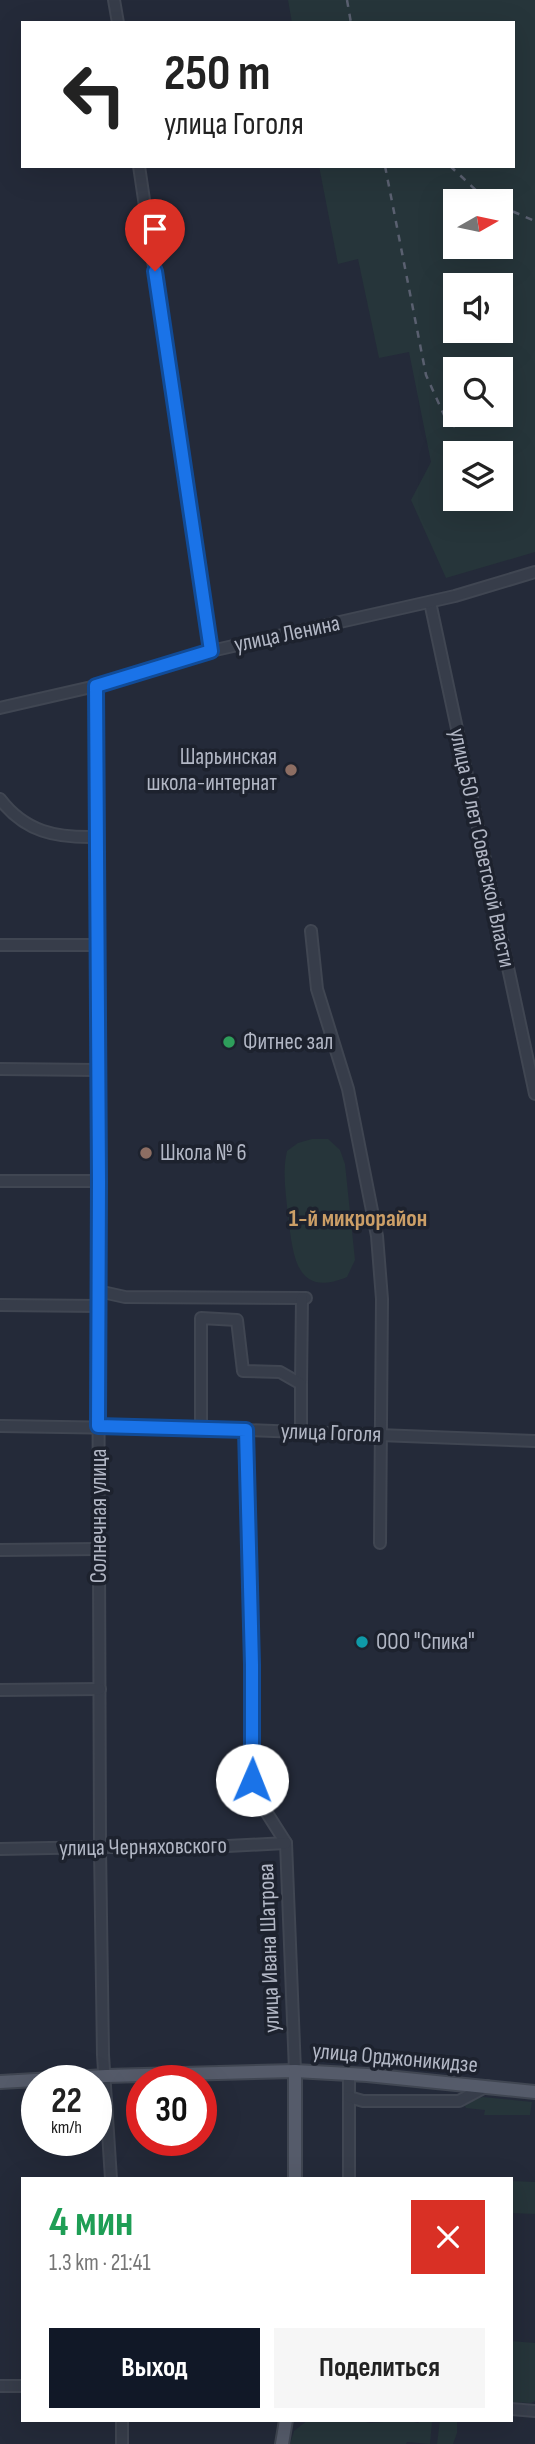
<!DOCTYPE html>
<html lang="ru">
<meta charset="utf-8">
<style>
body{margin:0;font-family:"Sofia Sans Condensed",sans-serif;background:#f6f6f6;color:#222;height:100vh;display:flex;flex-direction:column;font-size:26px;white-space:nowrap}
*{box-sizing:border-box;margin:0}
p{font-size:23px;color:#767676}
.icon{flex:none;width:38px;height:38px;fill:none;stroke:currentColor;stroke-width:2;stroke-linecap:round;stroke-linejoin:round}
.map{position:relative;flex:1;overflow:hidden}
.side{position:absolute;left:21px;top:2177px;width:492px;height:245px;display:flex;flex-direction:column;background:#fff;border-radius:0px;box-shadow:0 7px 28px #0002}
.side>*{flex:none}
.hud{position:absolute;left:21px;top:21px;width:494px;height:147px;border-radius:0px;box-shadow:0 7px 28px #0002;background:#fff;color:#222;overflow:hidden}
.needle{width:46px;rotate:81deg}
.controls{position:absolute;left:443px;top:189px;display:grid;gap:14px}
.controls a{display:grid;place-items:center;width:70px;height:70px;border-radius:0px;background:#fff;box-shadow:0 7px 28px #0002;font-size:35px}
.speed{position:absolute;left:21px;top:2065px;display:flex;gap:14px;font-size:35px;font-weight:700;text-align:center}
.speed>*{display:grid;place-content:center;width:91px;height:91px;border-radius:50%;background:#fff;box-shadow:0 7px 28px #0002;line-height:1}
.speed small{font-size:18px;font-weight:400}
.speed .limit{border:10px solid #d22;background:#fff;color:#111}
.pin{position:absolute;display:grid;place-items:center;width:60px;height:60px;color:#fff;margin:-72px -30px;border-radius:50% 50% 50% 0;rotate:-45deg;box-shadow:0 0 7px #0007}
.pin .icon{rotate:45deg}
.me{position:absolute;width:77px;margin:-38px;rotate:1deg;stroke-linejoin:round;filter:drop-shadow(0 0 5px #0008)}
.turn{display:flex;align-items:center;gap:24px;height:147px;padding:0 28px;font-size:32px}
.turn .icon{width:91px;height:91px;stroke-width:2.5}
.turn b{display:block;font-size:49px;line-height:60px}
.round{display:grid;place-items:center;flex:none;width:74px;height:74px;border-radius:0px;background:#f6f6f6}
.headline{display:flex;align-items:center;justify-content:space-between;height:119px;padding:0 28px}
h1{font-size:42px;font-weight:700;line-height:52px;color:#1e9e55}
.cta{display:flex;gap:14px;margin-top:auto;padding:14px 28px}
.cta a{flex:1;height:80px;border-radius:0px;background:#111827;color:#fff;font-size:28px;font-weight:700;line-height:80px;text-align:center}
.cta a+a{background:#f6f6f6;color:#222}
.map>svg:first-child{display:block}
.green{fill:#26353a;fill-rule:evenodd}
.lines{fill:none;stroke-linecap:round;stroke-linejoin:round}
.minor-casing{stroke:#404652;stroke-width:14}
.major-casing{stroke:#404652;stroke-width:16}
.minor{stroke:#373d4a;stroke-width:10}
.major{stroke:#555b6a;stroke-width:12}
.rail{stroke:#5a6070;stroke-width:2.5;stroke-dasharray:7 7;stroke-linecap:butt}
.route-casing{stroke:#114b97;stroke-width:18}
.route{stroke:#1a73e8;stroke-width:12}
.education-dot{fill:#8d6e63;stroke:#1d222e;stroke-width:2.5}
.leisure-dot{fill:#2e9e5b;stroke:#1d222e;stroke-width:2.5}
.culture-dot{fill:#0f9aa8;stroke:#1d222e;stroke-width:2.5}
.labels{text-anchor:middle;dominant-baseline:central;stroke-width:7;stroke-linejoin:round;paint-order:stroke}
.street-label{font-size:23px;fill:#b2b7c5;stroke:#1d222e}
.poi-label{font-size:23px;fill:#b2b7c5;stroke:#1d222e;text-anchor:start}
.neighbourhood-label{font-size:24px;font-weight:bold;fill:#cc9f67;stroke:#1d222e}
</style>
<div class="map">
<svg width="535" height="2444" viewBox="0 0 535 2444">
<rect width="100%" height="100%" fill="#242a39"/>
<g class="green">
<path d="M288,0h247v552l-89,26 -35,-78 20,-38 -22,-110 -30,6 -21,-99 -20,5 -19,-98h194v-143h-221zM500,201v46h-45v-46zM455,285h45v46h-45zM500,369v46h-45v-46zM500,453v46h-45v-46z"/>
<path d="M312,1139h16l12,11 5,14 10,96 -8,17c-52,22 -54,-23 -59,-61 -2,-23 -6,-43 -1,-65l11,-8z"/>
<polygon points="483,2097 532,2102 530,2115 484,2115 485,2110 466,2108 463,2102"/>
<polygon points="511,2181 535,2182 535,2214 511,2213"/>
<polygon points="511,2341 535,2343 535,2401 531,2403 511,2402"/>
<polygon points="308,2420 356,2420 371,2423 407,2420 418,2423 421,2420 432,2422 430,2444 407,2442 406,2444 290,2444 294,2431"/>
<polygon points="440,2420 457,2420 457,2433 453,2444 437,2444"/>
</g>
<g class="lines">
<g class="minor-casing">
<g id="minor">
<polyline points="114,0 118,23"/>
<polyline points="139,166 211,651"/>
<polyline points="430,602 535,1094"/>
<polyline points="96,686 100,1847 103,2055 111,2179"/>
<polyline points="0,708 96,686 211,651 455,596 535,572"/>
<path d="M0,799c25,33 56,39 96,38"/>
<polyline points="311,931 317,989 348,1089 377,1236 382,1299 380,1543"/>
<polyline points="0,945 98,945"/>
<polyline points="0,1069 98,1070"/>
<polyline points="0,1181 99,1181"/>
<polyline points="98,1291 125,1297 306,1298"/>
<polyline points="0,1305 98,1306"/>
<polyline points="301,1384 302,1298"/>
<polyline points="0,1426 246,1430 535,1441"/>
<polyline points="201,1429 201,1318 237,1320 243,1371 280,1372 301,1384 301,1431"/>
<polyline points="246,1430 252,1665 252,1780 258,1799 286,1843 295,2071"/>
<polyline points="0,1550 99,1549"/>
<polyline points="0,1690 100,1689"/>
<polyline points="0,1849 100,1847 209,1847 286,1843"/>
<polyline points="349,2075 349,2179"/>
<polyline points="349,2097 363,2101 459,2101 487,2086"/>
<polyline points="0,2386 23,2386"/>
<polyline points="511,2409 535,2411"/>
<polyline points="122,2420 122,2444"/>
</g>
</g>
<g class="major-casing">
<g id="major">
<polyline points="0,2082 106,2076 295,2071 367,2075 535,2092"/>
<polyline points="295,2179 295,2071"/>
<polyline points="282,2444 286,2420"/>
</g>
</g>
<use href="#minor" class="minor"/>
<use href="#major" class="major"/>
<g class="rail">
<polyline points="347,0 351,23"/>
<polyline points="385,166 426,375 444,415 455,427"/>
<polyline points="450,166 478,192 493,201"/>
<polyline points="500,206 535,221"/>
</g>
</g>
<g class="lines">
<g class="route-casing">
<polyline id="route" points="155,271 211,651 96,686 99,1181 98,1426 246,1430 252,1665 252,1780"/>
</g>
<use href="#route" class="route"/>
</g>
<g class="education-dot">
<circle cx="291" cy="770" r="7"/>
<circle cx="146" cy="1153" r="7"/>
</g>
<circle class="leisure-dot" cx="229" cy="1042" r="7"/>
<circle class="culture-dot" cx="362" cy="1642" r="7"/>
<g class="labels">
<g class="street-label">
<text transform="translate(287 634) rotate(-12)">улица Ленина</text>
<text transform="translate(482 848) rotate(78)">улица 50 лет Советской Власти</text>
<text transform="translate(331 1433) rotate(2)">улица Гоголя</text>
<text transform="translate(99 1516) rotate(-90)">Солнечная улица</text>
<text transform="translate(143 1847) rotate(-1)">улица Черняховского</text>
<text transform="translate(269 1948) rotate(-92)">улица Ивана Шатрова</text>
<text transform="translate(395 2058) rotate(5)">улица Орджоникидзе</text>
</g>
<g class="poi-label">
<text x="277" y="757" text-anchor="end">Шарьинская<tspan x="277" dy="26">школа-интернат</tspan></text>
<text x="243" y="1042">Фитнес зал</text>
<text x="160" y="1153">Школа № 6</text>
<text x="376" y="1642">ООО "Спика"</text>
</g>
<g class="neighbourhood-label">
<text x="358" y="1218">1-й микрорайон</text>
</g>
</g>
</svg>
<div class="controls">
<a><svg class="needle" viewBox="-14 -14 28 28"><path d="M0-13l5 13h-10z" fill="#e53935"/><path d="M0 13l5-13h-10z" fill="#767676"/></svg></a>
<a><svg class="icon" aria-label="sound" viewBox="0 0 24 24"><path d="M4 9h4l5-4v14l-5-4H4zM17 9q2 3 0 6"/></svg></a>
<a><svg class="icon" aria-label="search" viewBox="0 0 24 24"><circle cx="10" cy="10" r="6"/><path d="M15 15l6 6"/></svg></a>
<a><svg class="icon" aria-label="layers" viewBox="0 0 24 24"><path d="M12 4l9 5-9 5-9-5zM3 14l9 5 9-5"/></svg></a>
</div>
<div class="speed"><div>22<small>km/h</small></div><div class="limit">30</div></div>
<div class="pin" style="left:155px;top:271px;background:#d93025"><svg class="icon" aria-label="arrive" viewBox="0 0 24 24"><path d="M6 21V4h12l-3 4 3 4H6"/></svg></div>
<svg class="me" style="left:252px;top:1780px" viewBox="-20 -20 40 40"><circle r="19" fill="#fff"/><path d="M0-13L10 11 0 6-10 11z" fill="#1a73e8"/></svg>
<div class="hud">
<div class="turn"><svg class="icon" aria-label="left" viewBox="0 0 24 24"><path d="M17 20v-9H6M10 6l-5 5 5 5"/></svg><div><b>250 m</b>улица Гоголя</div></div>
</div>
<section class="side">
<div class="headline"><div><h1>4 мин</h1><p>1.3 km · 21:41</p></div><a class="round" style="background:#d93025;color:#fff"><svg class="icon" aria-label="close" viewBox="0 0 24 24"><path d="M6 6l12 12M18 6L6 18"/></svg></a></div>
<div class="cta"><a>Выход</a><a>Поделиться</a></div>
</section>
</div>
